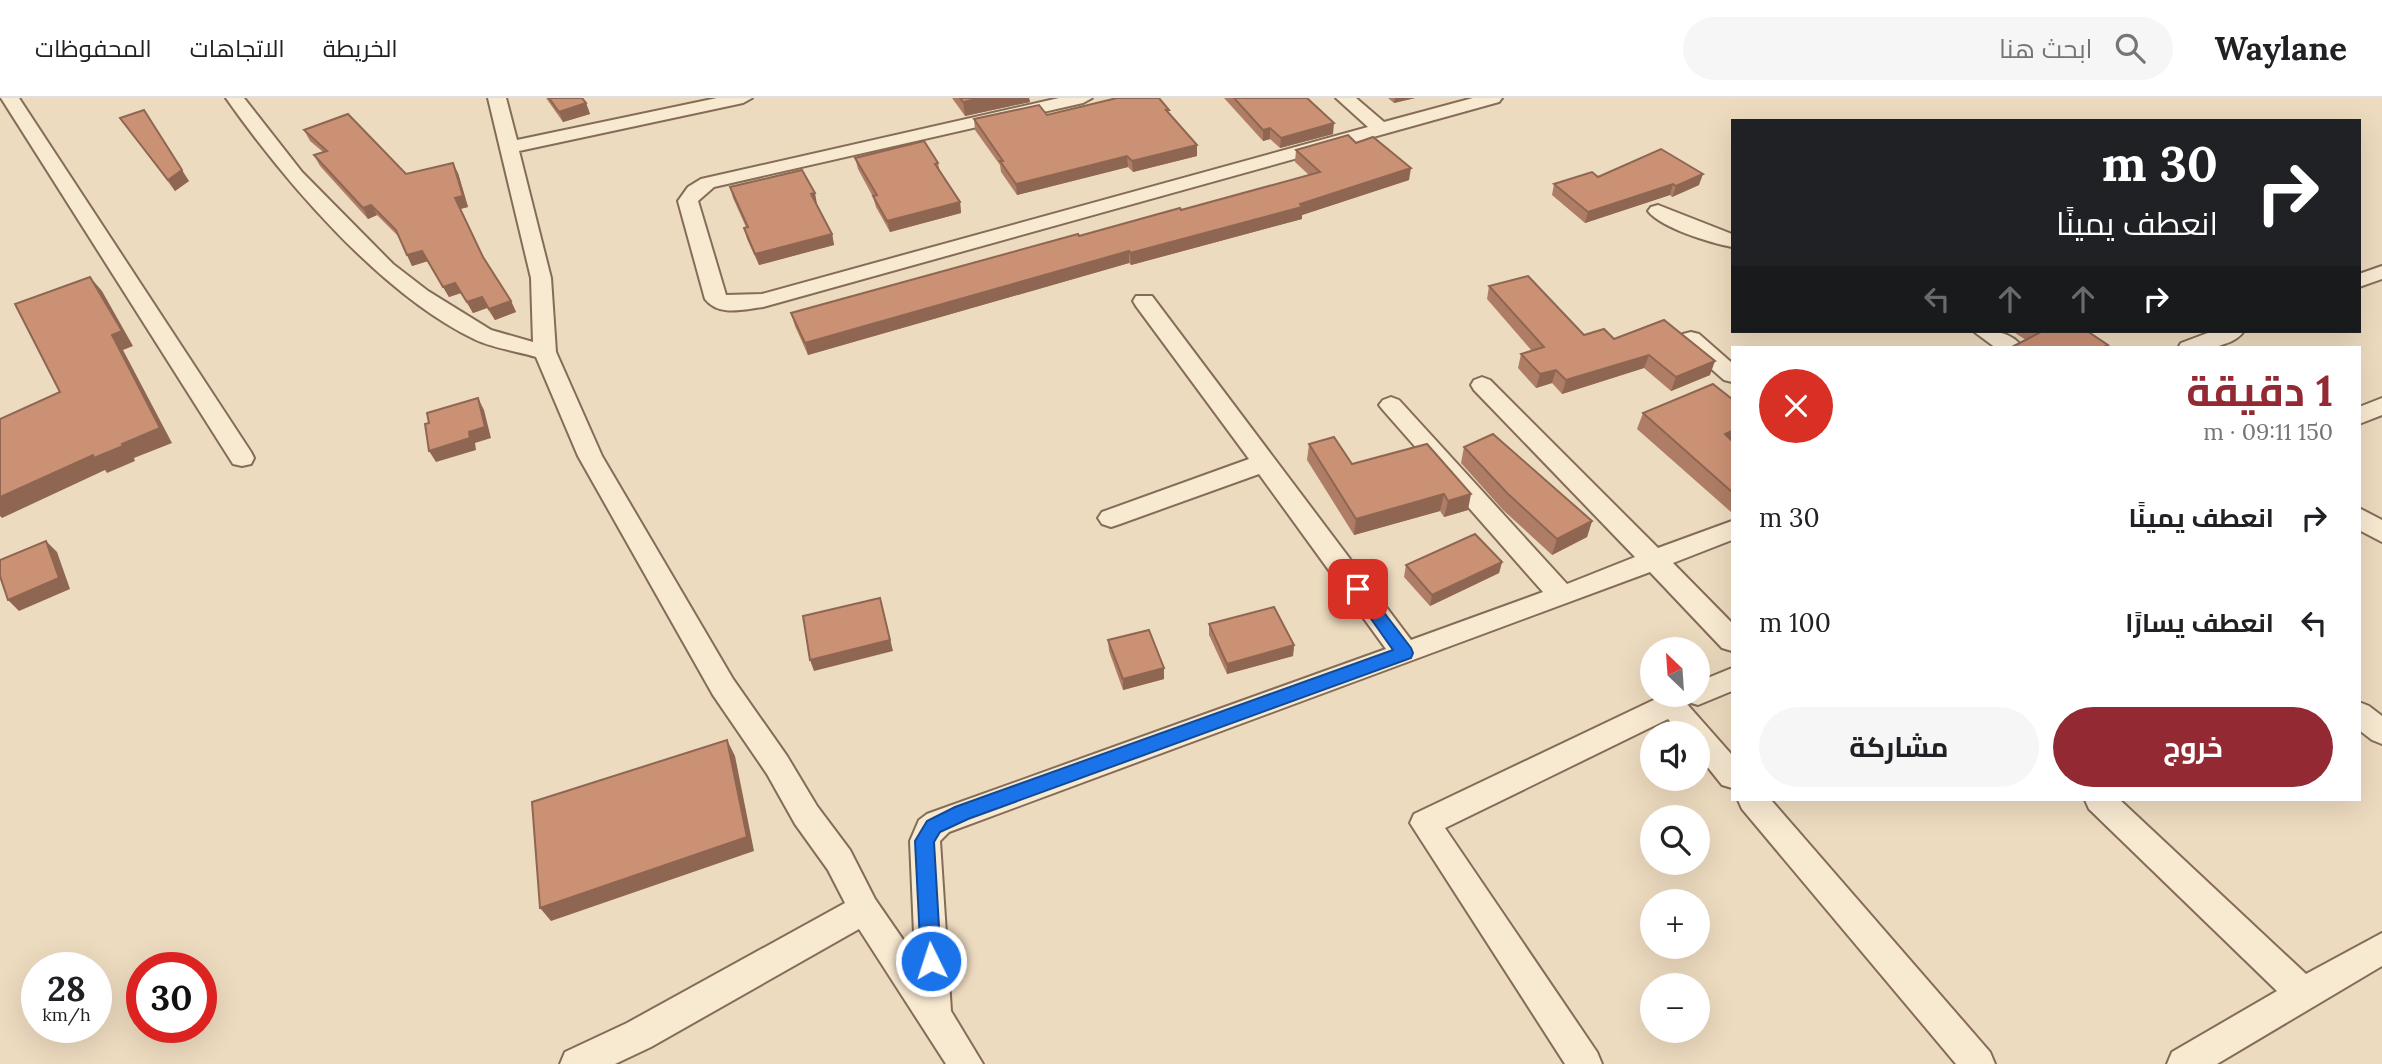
<!DOCTYPE html>
<html lang="ar">
<meta charset="utf-8">
<style>
body{margin:0;font-family:Lora,Cairo,serif;background:#f6f6f6;color:#202124;direction:rtl;height:100vh;display:flex;flex-direction:column;font-size:26px;white-space:nowrap}
*{box-sizing:border-box;margin:0}
p{font-size:23px;color:#757577}
.icon{flex:none;width:38px;height:38px;fill:none;stroke:currentColor;stroke-width:2;stroke-linecap:round;stroke-linejoin:round}
.map{position:relative;flex:1;overflow:hidden;direction:ltr}
.sheet{position:absolute;left:1731px;top:248px;width:630px;height:455px;display:flex;flex-direction:column;background:#fff;border-radius:0px;box-shadow:0 7px 28px #0002;direction:rtl}
.sheet>*{flex:none}
.top-card{position:absolute;left:1731px;top:21px;width:630px;height:214px;border-radius:0px;box-shadow:0 7px 28px #0002;direction:rtl;background:#202124;color:#fff;overflow:hidden}
.needle{width:46px;rotate:335deg}
.controls{position:absolute;left:1640px;top:539px;display:grid;gap:14px}
.controls a{display:grid;place-items:center;width:70px;height:70px;border-radius:50%;background:#fff;box-shadow:0 7px 28px #0002;font-size:35px}
.speed{position:absolute;left:21px;top:854px;display:flex;gap:14px;font-size:35px;font-weight:700;text-align:center}
.speed>*{display:grid;place-content:center;width:91px;height:91px;border-radius:50%;background:#fff;box-shadow:0 7px 28px #0002;line-height:1}
.speed small{font-size:18px;font-weight:400}
.speed .limit{border:10px solid #d22;background:#fff;color:#111}
.pin{position:absolute;display:grid;place-items:center;width:60px;height:60px;color:#fff;margin:-30px;border-radius:14px;box-shadow:0 4px 10px #0006}
.me{position:absolute;width:77px;margin:-38px;rotate:356deg;stroke-linejoin:round;filter:drop-shadow(0 0 5px #0008)}
.turn{display:flex;align-items:center;gap:24px;height:147px;padding:0 28px;font-size:32px}
.turn .icon{width:91px;height:91px;stroke-width:2.5}
.turn b{display:block;font-size:49px;line-height:60px}
.lanes{display:flex;align-items:center;height:66px;padding:0 28px;background:#0003;justify-content:center;gap:35px;direction:ltr}
.lanes .off{opacity:.35}
.round{display:grid;place-items:center;flex:none;width:74px;height:74px;border-radius:37px;background:#f6f6f6}
.head{display:flex;align-items:center;justify-content:space-between;height:119px;padding:0 28px}
h1{font-size:42px;font-weight:700;line-height:52px;color:#932932}
.button{display:flex;gap:14px;margin-top:auto;padding:14px 28px}
.button a{flex:1;height:80px;border-radius:42px;background:#932932;color:#fff;font-size:28px;font-weight:700;line-height:80px;text-align:center}
.button a+a{background:#f6f6f6;color:#202124}
ul{padding:0;list-style:none}
li{display:flex;align-items:center;gap:21px;height:105px;padding:0 28px}
li div{flex:1}
li b{display:block;font-size:26px}
li em{font-style:normal}
header{display:flex;align-items:center;gap:42px;box-sizing:border-box;height:98px;padding:0 35px;background:#fff;border-bottom:2px solid #e0e0e0}
header strong{font-size:33px}
nav{display:flex;gap:38px;margin-inline-start:auto;font-size:24px}
.search{width:490px;height:63px;background:#f6f6f6;display:flex;align-items:center;gap:18px;box-sizing:border-box;padding:0 24px;border-radius:38px;color:#757577;font-size:26px}
.map>svg:first-child{display:block}
.lines{fill:none;stroke-linecap:round;stroke-linejoin:round}
.street-casing{stroke:#856c58;stroke-width:4}
.street{fill:#f8e9d1;fill-rule:evenodd}
.wall{fill:#af7d65}
.shaded-wall{fill:#8e6652}
.building{fill:#cb9175;stroke:#8e6652;stroke-width:2}
.route{fill:#1a73e8;stroke:#114b97;stroke-width:2}
</style>
<header>
<strong>Waylane</strong>
<div class="search"><svg class="icon" aria-label="search" viewBox="0 0 24 24"><circle cx="10" cy="10" r="6"/><path d="M15 15l6 6"/></svg>ابحث هنا</div>
<nav><a>الخريطة</a><a>الاتجاهات</a><a>المحفوظات</a></nav>
</header>
<div class="map">
<svg width="2382" height="966" viewBox="0 0 2382 966">
<rect width="100%" height="100%" fill="#eddbbf"/>
<g class="lines">
<g class="street-casing">
<g id="street">
<polygon points="1,0 19,0 251,354 254,360 251,366 242,368 233,366"/>
<path d="M226,0h18l58,74 91,92 35,27 63,39 42,12 -2,-64 -43,-180h18l11,42 200,-42h35l-9,5 -224,48 32,127 5,74 46,104 131,223 54,77 30,50 33,44 25,49 40,58 -5,-116 9,-21 8,-6 459,-165 -127,-175 -139,50 -9,3 -9,-3 -4,-6 4,-6 147,-53 -113,-153 -3,-5 3,-5h16l259,344 132,-48 -160,-182 -4,-5 4,-5 8,-3 8,3 168,184 68,-27 -161,-167 -3,-5 3,-5 8,-3 8,3 168,168 74,-27v19l-59,23 59,60v28l-10,-3 -72,-76 -701,260 -9,9 11,170 32,53h-37l-87,-135 -208,118 -36,17h-55l5,-12 62,-29 218,-120 -17,-33 -33,-46 -28,-50 -54,-79 -135,-239 -42,-99c-20,-6 -44,-9 -62,-18 -93,-45 -189,-157 -248,-241z"/>
<path d="M1059,0h33l-9,5 -369,84 -16,14 28,94 36,-1 606,-167 -32,-29h20l28,24 89,-24h29l-3,4 -736,205c-19,2 -44,10 -58,-8l-27,-98 10,-14 13,-8z"/>
<path d="M1658,107l74,29v13c-21,-4 -71,-19 -84,-36l3,-4z"/>
<polygon points="2382,168 2382,181 2359,189 2359,176"/>
<path d="M1973,233c19,-1 38,0 50,17h-27z"/>
<path d="M2213,233h31c-12,18 -47,18 -66,17l3,-5z"/>
<polygon points="1691,234 1699,236 1732,265 1732,284 1724,282 1683,246 1680,241 1683,236"/>
<polygon points="2382,300 2382,317 2359,326 2359,309"/>
<polygon points="2359,410 2382,422 2382,444 2359,432"/>
<polygon points="1732,570 1732,593 1698,607 1688,604 1684,597 1698,597 1698,584"/>
<polygon points="1679,597 1732,657 1732,690 1722,687 1698,657 1698,635 1680,635 1668,621 1445,730 1597,954 1602,966 1565,966 1410,725 1414,716 1662,598"/>
<polygon points="2359,604 2369,608 2382,618 2382,646 2372,642 2359,632"/>
<polygon points="1738,702 1771,702 1990,954 1995,966 1956,966 1742,711"/>
<polygon points="2085,702 2120,702 2306,876 2382,835 2382,868 2217,966 2167,966 2172,954 2277,893 2089,711"/>
</g>
</g>
<use href="#street" class="street"/>
</g>
<g class="wall">
<polygon points="546,0 582,0 586,5 590,16 563,24"/>
<polygon points="952,0 1029,0 1030,4 965,18"/>
<polygon points="1224,0 1307,0 1333,36 1280,50 1270,41 1263,43"/>
<polygon points="1388,0 1415,0 1394,5"/>
<polygon points="1169,16 1197,47 1197,58 1133,74 1128,69 1017,97 1001,74 1000,67 975,32 974,21 1047,17"/>
<polygon points="120,20 189,83 175,93"/>
<polygon points="304,32 406,76 458,75 468,109 460,111 483,160 511,203 516,214 495,222 487,210 473,215 461,195 449,199 428,163 412,168 400,140 377,117 368,121 320,68 314,57 323,54 310,43"/>
<polygon points="1356,45 1409,82 1302,117 1302,121 1131,167 1129,165 808,257 795,228 791,215 1079,138 1181,112 1309,77 1295,64 1296,52"/>
<polygon points="855,60 938,65 940,74 960,104 961,115 890,134 876,109 873,99 858,71"/>
<polygon points="1598,79 1699,87 1672,99 1670,97 1585,125 1552,97 1554,86"/>
<polygon points="730,89 817,106 816,106 832,136 834,147 759,167 747,141 744,130 746,129 733,100"/>
<polygon points="1489,188 1584,237 1614,241 1710,277 1671,293 1644,270 1562,296 1552,285 1536,290 1518,270 1521,256 1532,253 1487,201"/>
<polygon points="2012,233 2087,233 2026,242"/>
<polygon points="1732,301 1732,413 1731,414 1637,331 1643,315"/>
<polygon points="1309,346 1352,366 1427,346 1468,412 1444,419 1440,413 1354,437 1307,362"/>
<polygon points="1464,349 1592,423 1587,439 1552,457 1503,412 1461,365"/>
<polygon points="1502,464 1499,475 1430,508 1404,479 1406,467"/>
<polygon points="1209,526 1294,547 1293,558 1227,576 1209,537"/>
<polygon points="1108,542 1164,570 1164,581 1123,592 1109,553"/>
</g>
<g class="shaded-wall">
<polygon points="982,0 1029,0 1030,4 965,18 963,4"/>
<polygon points="1395,0 1415,0 1394,5"/>
<polygon points="586,5 590,16 563,24 559,14"/>
<polygon points="144,12 189,83 175,93 168,82"/>
<polygon points="1334,25 1333,36 1280,50 1281,40"/>
<polygon points="1270,30 1270,41 1263,43 1263,32"/>
<polygon points="1197,47 1197,58 1133,74 1132,63"/>
<polygon points="1127,58 1128,69 1017,97 1016,86"/>
<polygon points="453,65 458,75 468,109 460,111 455,100"/>
<polygon points="1411,70 1409,82 1302,117 1302,121 1131,167 1130,155 1300,106"/>
<polygon points="1703,76 1699,87 1672,99 1676,88"/>
<polygon points="1673,86 1670,97 1585,125 1588,114"/>
<polygon points="815,95 817,106 813,107 811,96"/>
<polygon points="960,104 961,115 890,134 887,123"/>
<polygon points="371,107 377,117 368,121 363,110"/>
<polygon points="832,136 834,147 759,167 755,156"/>
<polygon points="422,153 428,163 412,168 407,157"/>
<polygon points="1129,153 1129,165 808,257 805,245"/>
<polygon points="90,179 102,193 133,248 123,252 172,345 134,360 135,363 107,375 105,372 2,420 0,418 0,399 93,357 122,346 112,237"/>
<polygon points="455,185 461,195 449,199 443,189"/>
<polygon points="482,199 487,210 473,215 467,204"/>
<polygon points="511,203 516,214 495,222 489,211"/>
<polygon points="1649,257 1644,270 1562,296 1566,282"/>
<polygon points="1715,263 1710,277 1671,293 1676,279"/>
<polygon points="1556,272 1552,285 1536,290 1540,276"/>
<polygon points="478,300 484,312 491,340 475,345 476,352 436,364 429,353 469,334"/>
<polygon points="1732,333 1732,346 1725,336"/>
<polygon points="1444,396 1440,413 1354,437 1356,421"/>
<polygon points="1471,396 1468,412 1444,419 1448,403"/>
<polygon points="1592,423 1587,439 1552,457 1557,441"/>
<polygon points="46,443 57,454 70,491 19,513 8,502"/>
<polygon points="1502,464 1499,475 1430,508 1432,497"/>
<polygon points="880,500 893,553 814,573 810,562"/>
<polygon points="1294,547 1293,558 1227,576 1227,566"/>
<polygon points="1164,570 1164,581 1123,592 1123,581"/>
<polygon points="727,642 735,658 754,753 551,823 540,810"/>
</g>
<g class="building">
<polygon points="549,0 582,0 586,5 559,14"/>
<polygon points="960,0 982,0 963,4"/>
<polygon points="1117,0 1159,0 1169,12 1166,12 1197,47 1132,63 1127,58 1016,86 1000,63 1003,63 974,21 1039,7 1047,17"/>
<polygon points="1234,0 1307,0 1334,25 1281,40 1270,30 1263,32"/>
<polygon points="144,12 182,72 168,82 120,20"/>
<polygon points="348,16 406,76 453,65 463,98 455,100 483,159 511,203 489,211 482,199 467,204 455,185 443,189 422,153 407,157 396,132 371,107 363,110 314,57 327,53 304,32"/>
<polygon points="1348,37 1356,45 1373,39 1411,70 1300,106 1302,109 1130,155 1129,153 805,245 791,215 1078,136 1079,138 1180,110 1181,112 1320,74 1296,52"/>
<polygon points="924,43 938,65 935,66 960,104 887,123 873,98 877,97 855,60"/>
<polygon points="1661,51 1703,76 1676,88 1673,86 1588,114 1554,86 1592,74 1598,79"/>
<polygon points="802,72 815,95 811,96 832,136 755,156 744,130 748,129 730,89"/>
<polygon points="1528,178 1584,237 1604,231 1614,241 1664,222 1715,263 1676,279 1649,257 1566,282 1556,272 1540,276 1521,256 1544,249 1489,188"/>
<polygon points="90,179 122,233 112,237 160,330 122,346 123,348 94,360 93,357 0,399 0,321 60,294 15,206"/>
<polygon points="2035,233 2087,233 2108,247 2101,250 2010,250 2039,235"/>
<polygon points="1713,286 1732,301 1732,333 1725,336 1732,343 1732,394 1643,315"/>
<polygon points="478,300 485,329 469,334 470,340 429,353 425,326 429,325 427,315"/>
<polygon points="1493,336 1592,423 1557,441 1507,395 1464,349"/>
<polygon points="1334,339 1352,366 1427,346 1471,396 1448,403 1444,396 1356,421 1309,346"/>
<polygon points="1475,436 1502,464 1432,497 1406,467"/>
<polygon points="46,443 59,480 8,502 0,478 0,462"/>
<polygon points="880,500 890,542 810,562 803,518"/>
<polygon points="1274,509 1294,547 1227,566 1209,526"/>
<polygon points="1149,532 1164,570 1123,581 1108,542"/>
<polygon points="727,642 747,739 540,810 532,704"/>
</g>
<polygon class="route" points="1358,485 1363,487 1411,550 1413,555 1411,560 968,721 940,734 934,744 941,863 938,870 931,872 924,870 921,863 915,743 927,723 955,709 1393,552 1350,491"/>
</svg>
<div class="controls">
<a><svg class="needle" viewBox="-14 -14 28 28"><path d="M0-13l5 13h-10z" fill="#e53935"/><path d="M0 13l5-13h-10z" fill="#757577"/></svg></a>
<a><svg class="icon" aria-label="sound" viewBox="0 0 24 24"><path d="M4 9h4l5-4v14l-5-4H4zM17 9q2 3 0 6"/></svg></a>
<a><svg class="icon" aria-label="search" viewBox="0 0 24 24"><circle cx="10" cy="10" r="6"/><path d="M15 15l6 6"/></svg></a>
<a>+</a>
<a>−</a>
</div>
<div class="speed"><div>28<small>km/h</small></div><div class="limit">30</div></div>
<div class="pin" style="left:1358px;top:491px;background:#d93025"><svg class="icon" aria-label="arrive" viewBox="0 0 24 24"><path d="M6 21V4h12l-3 4 3 4H6"/></svg></div>
<svg class="me" style="left:931px;top:863px" viewBox="-20 -20 40 40"><circle r="17" fill="#1a73e8" stroke="#fff" stroke-width="3"/><path d="M0-11L8 9 0 5-8 9z" fill="#fff"/></svg>
<div class="top-card">
<div class="turn"><svg class="icon" aria-label="right" viewBox="0 0 24 24"><path d="M7 20v-9h11M14 6l5 5-5 5"/></svg><div><b>30 m</b>انعطف يمينًا</div></div>
<div class="lanes"><svg class="icon off" aria-label="left" viewBox="0 0 24 24"><path d="M17 20v-9H6M10 6l-5 5 5 5"/></svg><svg class="icon off" aria-label="ahead" viewBox="0 0 24 24"><path d="M12 20V5M6 11l6-6 6 6"/></svg><svg class="icon off" aria-label="ahead" viewBox="0 0 24 24"><path d="M12 20V5M6 11l6-6 6 6"/></svg><svg class="icon" aria-label="right" viewBox="0 0 24 24"><path d="M7 20v-9h11M14 6l5 5-5 5"/></svg></div>
</div>
<section class="sheet">
<div class="head"><div><h1>1 دقيقة</h1><p>150 m · 09:11</p></div><a class="round" style="background:#d93025;color:#fff"><svg class="icon" aria-label="close" viewBox="0 0 24 24"><path d="M6 6l12 12M18 6L6 18"/></svg></a></div>
<ul>
<li><svg class="icon" aria-label="right" viewBox="0 0 24 24"><path d="M7 20v-9h11M14 6l5 5-5 5"/></svg><div><b>انعطف يمينًا</b></div><em>30 m</em></li>
<li><svg class="icon" aria-label="left" viewBox="0 0 24 24"><path d="M17 20v-9H6M10 6l-5 5 5 5"/></svg><div><b>انعطف يسارًا</b></div><em>100 m</em></li>
</ul>
<div class="button"><a>خروج</a><a>مشاركة</a></div>
</section>
</div>
